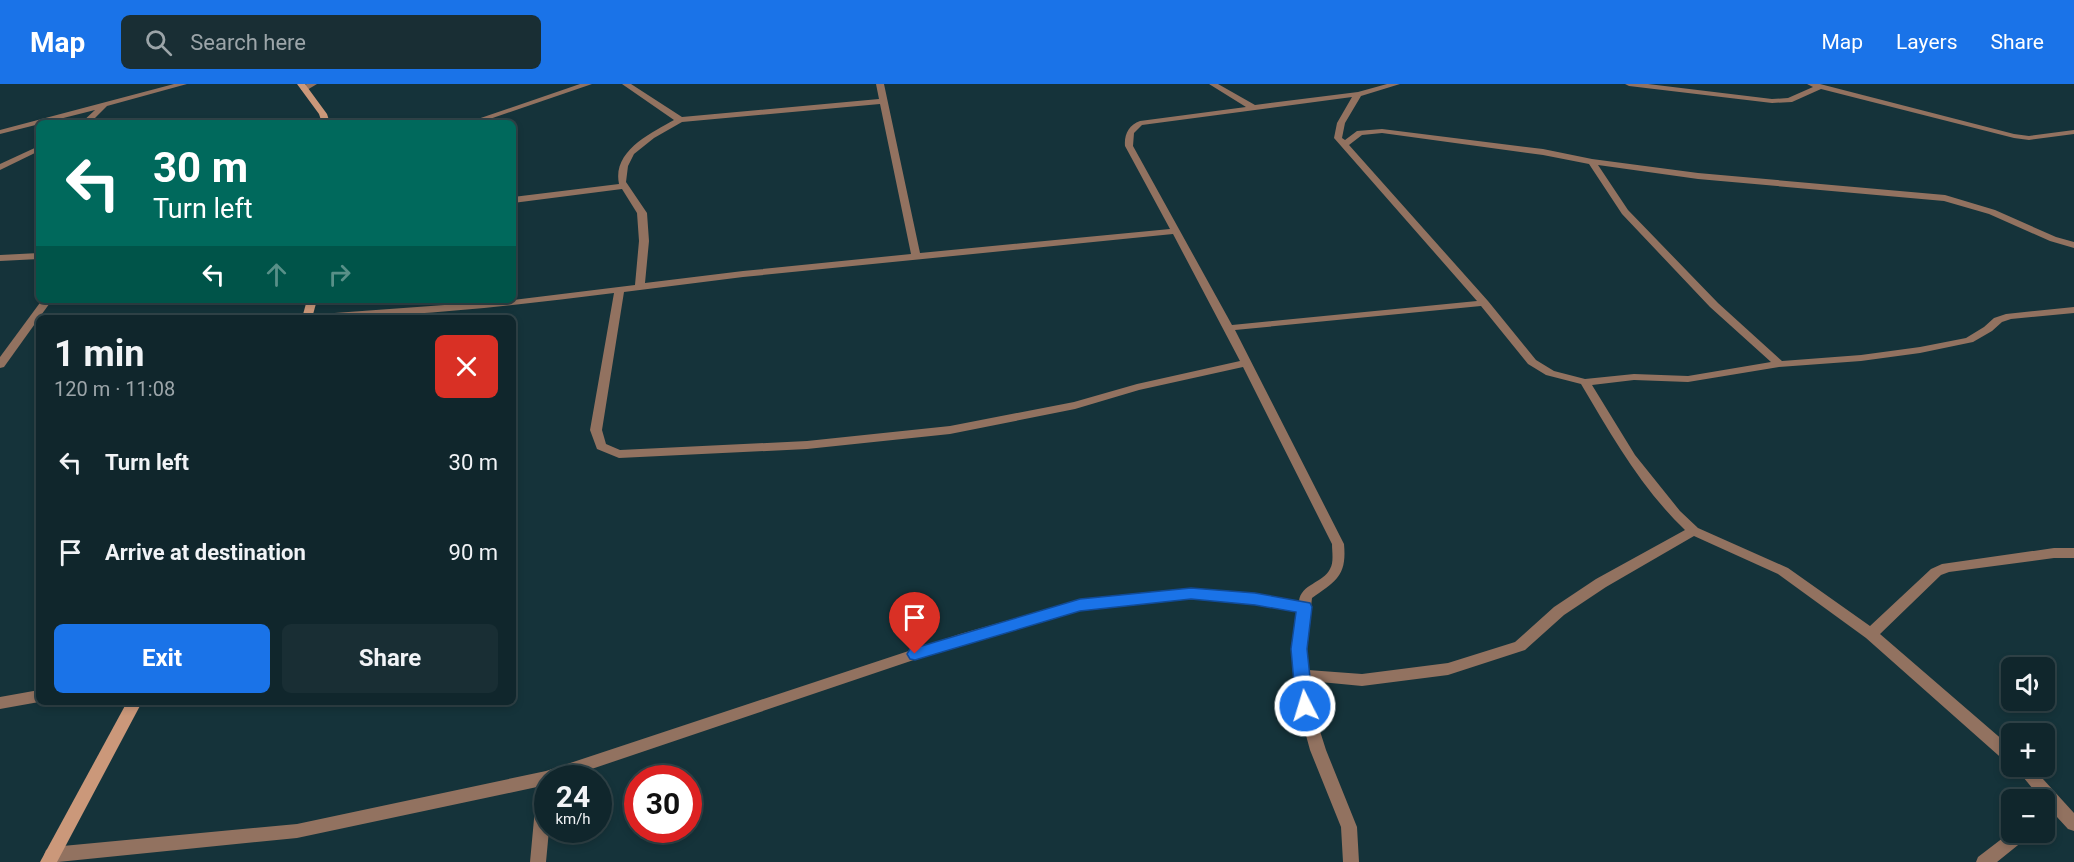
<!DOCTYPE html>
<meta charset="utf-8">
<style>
body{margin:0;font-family:Roboto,sans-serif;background:#192e34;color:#f1f3f6;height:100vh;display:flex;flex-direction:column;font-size:22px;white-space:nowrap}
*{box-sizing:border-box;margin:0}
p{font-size:20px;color:#9ca5a9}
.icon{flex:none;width:33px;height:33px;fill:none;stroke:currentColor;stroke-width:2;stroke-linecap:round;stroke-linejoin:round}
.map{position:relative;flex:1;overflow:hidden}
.drawer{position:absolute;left:36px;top:231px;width:480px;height:390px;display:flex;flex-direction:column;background:#10262c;border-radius:9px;box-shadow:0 3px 9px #0003,0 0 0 2px #304348}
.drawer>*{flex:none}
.hud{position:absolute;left:36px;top:36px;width:480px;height:183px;border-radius:9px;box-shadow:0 3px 9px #0003,0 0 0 2px #304348;background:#00695c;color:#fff;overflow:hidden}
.buttons{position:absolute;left:2001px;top:573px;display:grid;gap:12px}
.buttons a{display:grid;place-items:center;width:54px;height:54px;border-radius:9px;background:#10262c;box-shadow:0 3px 9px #0003,0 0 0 2px #304348;font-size:30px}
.speed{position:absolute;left:534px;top:681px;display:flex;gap:12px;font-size:30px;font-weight:700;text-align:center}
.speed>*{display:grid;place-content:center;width:78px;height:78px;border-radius:50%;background:#10262c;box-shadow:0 3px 9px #0003,0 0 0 2px #304348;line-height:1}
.speed small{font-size:15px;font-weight:400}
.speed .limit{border:9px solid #d22;background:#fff;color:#111}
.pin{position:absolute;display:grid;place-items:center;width:51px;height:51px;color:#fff;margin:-62px -26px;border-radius:50% 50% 50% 0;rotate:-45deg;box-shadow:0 0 6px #0007}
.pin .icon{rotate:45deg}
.me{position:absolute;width:66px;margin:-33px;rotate:355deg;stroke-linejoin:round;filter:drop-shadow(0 0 4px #0008)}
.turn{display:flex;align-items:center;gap:21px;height:126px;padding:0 18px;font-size:27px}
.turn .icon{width:78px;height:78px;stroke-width:2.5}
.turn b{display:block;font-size:42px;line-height:51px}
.lanes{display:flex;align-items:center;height:57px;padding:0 18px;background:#0003;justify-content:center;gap:30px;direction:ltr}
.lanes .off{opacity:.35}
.round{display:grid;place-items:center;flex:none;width:63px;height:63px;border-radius:9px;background:#192e34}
.overview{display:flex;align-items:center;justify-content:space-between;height:102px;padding:0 18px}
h1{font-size:36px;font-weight:700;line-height:45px}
.cta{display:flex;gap:12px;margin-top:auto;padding:12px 18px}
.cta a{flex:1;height:69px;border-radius:9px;background:#1a73e8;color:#fff;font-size:24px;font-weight:700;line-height:69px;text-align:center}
.cta a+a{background:#192e34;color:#f1f3f6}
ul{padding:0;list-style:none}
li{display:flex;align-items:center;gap:18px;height:90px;padding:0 18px}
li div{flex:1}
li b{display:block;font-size:22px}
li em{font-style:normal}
header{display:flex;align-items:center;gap:36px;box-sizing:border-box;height:84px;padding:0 30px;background:#1a73e8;color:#fff}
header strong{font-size:28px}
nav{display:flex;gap:33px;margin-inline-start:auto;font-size:21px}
.search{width:420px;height:54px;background:#192e34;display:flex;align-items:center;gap:15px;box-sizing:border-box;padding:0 21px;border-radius:9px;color:#9ca5a9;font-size:22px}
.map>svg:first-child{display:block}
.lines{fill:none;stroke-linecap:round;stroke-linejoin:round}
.street{fill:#927260;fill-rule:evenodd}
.secondary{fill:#cb987a;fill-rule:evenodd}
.route{fill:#1a73e8;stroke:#114b97;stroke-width:1.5}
</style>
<header>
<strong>Map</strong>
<div class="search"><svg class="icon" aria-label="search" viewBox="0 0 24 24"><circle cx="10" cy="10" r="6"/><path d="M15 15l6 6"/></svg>Search here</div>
<nav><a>Map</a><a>Layers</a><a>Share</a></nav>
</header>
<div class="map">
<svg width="2074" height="778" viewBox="0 0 2074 778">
<rect width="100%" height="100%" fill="#15333a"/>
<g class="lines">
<g class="street">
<polygon points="174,0 187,0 107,22 90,39 81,39 95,26 0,50 0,46"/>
<polygon points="307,0 317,0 307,6 301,6 301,2"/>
<polygon points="580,0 592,0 478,39 466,39"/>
<path d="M622,0h9l51,33 197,-18 -3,-15h8l36,169 250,-24 -45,-83c-1,-12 4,-21 15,-25l106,-14 -37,-23h9l37,21 103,-13 29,-8h13l-39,12 -16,27 -3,15 3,2 12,-9 25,-2 161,20 49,10 106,14 247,22 50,15 61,27 18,5v6l-24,-7 -61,-27 -45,-13 -246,-22 -100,-14 30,45 90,93 64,58 79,-6 59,-8 46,-9 18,-11 10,-9 12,-4 68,-7v6l-63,6 -9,3 -10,9 -19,11 -53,11 -59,8 -82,6 -91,15 -54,-2 -42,5 43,70 45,56 18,17 90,40 82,58 61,-57 11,-5 112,-16h20v10h-20l-105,14 -8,3 -61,59 132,114v16l-5,-1 -141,-125 -88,-64 -84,-38 -88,51 -42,28 -39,35 -77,25 -86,11 -52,-5 2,25 14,44 31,77 2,35h-16l-2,-35 -31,-77 -12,-44 -6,-57 5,-38 -42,-7 -64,-5 -111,11 -119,34 -396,134h-17v52h1l-3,32h-16l7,-75 -240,51 -239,24 -12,-2 -2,-5 2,-5 6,-3 245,-23 249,-53 414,-137 120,-34 111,-11 64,5 44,7c2,-17 24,-18 31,-32 4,-7 2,-17 2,-25l-89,-177 -104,23 -64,19 -125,25 -143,15 -188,9 -22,-9 -7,-19 24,-137c-103,13 -208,25 -312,25l5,-3 206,-15 122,-15 4,-44 -2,-28 -15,-24 -109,14v-6l106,-13c-7,-33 32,-51 55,-64zM1352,13l-15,26 -3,15 143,163 -245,24 -99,-179 1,-13 8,-8zM880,20l31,150 -168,17 -98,12 4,-42 -2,-28 -21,-31 2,-16 6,-12 20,-16 28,-16zM1382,49l161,22 46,9 33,50 88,93 61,55 -83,14 -54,-2 -49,5 -31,-8 -18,-11 -48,-59 -139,-156 13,-10zM1173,150l67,127 -103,23 -63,18 -124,24 -143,15 -187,9 -14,-6 -4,-14 22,-138 119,-15zM1481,222l47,58 18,11 35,9c31,52 60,104 104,146l-89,49 -42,28 -39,35 -67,21 -86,11 -54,-4 -2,-21 6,-51c24,-17 35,-22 32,-54l-109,-214z"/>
<polygon points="1625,0 1648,0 1772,15 1788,14 1813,3 1807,0 1820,0 2014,50 2029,52 2074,46 2074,50 2029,56 2014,54 1821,5 1792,18 1772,19 1629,2"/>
<polygon points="39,62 39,67 0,86 0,80"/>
<polygon points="39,169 39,175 0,177 0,171"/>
<polygon points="42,216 52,216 4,283 0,284 0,273"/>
<polygon points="39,606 39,618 0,625 0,613"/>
<polygon points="2014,682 2031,682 2074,729 2074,747 2068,745 2057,733 2044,740 2044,724 2048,722 2044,716 2042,716"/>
<polygon points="2012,747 2012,748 2030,748 2028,753 1997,778 1976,778 1978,773"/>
</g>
<g class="secondary">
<polygon points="297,0 305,0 327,30 330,39 322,39 319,30"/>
<polygon points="307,216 317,216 312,234 302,234"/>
<polygon points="127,618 142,618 57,778 40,778"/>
</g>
</g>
<polygon class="route" points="1191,504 1255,509 1310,519 1312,523 1307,565 1313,622 1311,627 1305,629 1299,627 1296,622 1291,565 1296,528 1255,521 1191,515 1080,527 915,576 910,575 907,570 910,565 915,564 1080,515"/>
</svg>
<div class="buttons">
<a><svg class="icon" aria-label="sound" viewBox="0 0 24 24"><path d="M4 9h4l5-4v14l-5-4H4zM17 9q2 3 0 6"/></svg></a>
<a>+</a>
<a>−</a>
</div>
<div class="speed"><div>24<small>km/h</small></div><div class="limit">30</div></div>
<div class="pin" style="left:915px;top:570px;background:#d93025"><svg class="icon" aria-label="arrive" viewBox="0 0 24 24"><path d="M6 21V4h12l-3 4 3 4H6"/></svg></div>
<svg class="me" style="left:1305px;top:622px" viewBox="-20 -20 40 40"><circle r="17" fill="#1a73e8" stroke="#fff" stroke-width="3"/><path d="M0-11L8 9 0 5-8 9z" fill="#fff"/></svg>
<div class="hud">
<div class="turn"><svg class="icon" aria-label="left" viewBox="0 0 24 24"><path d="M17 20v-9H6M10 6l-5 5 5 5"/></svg><div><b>30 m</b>Turn left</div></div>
<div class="lanes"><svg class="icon" aria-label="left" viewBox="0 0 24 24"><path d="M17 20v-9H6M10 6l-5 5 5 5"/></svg><svg class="icon off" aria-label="ahead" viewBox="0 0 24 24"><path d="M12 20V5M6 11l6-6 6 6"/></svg><svg class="icon off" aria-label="right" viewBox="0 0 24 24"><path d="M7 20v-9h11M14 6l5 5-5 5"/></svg></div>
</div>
<section class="drawer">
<div class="overview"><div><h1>1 min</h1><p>120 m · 11:08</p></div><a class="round" style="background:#d93025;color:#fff"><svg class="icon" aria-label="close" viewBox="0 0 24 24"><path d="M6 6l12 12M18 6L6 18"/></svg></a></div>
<ul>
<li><svg class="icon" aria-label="left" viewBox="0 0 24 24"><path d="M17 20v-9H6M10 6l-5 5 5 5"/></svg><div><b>Turn left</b></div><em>30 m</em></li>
<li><svg class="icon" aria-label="arrive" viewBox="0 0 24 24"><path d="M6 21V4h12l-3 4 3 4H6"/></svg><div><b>Arrive at destination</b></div><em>90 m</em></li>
</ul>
<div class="cta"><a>Exit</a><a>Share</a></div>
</section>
</div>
